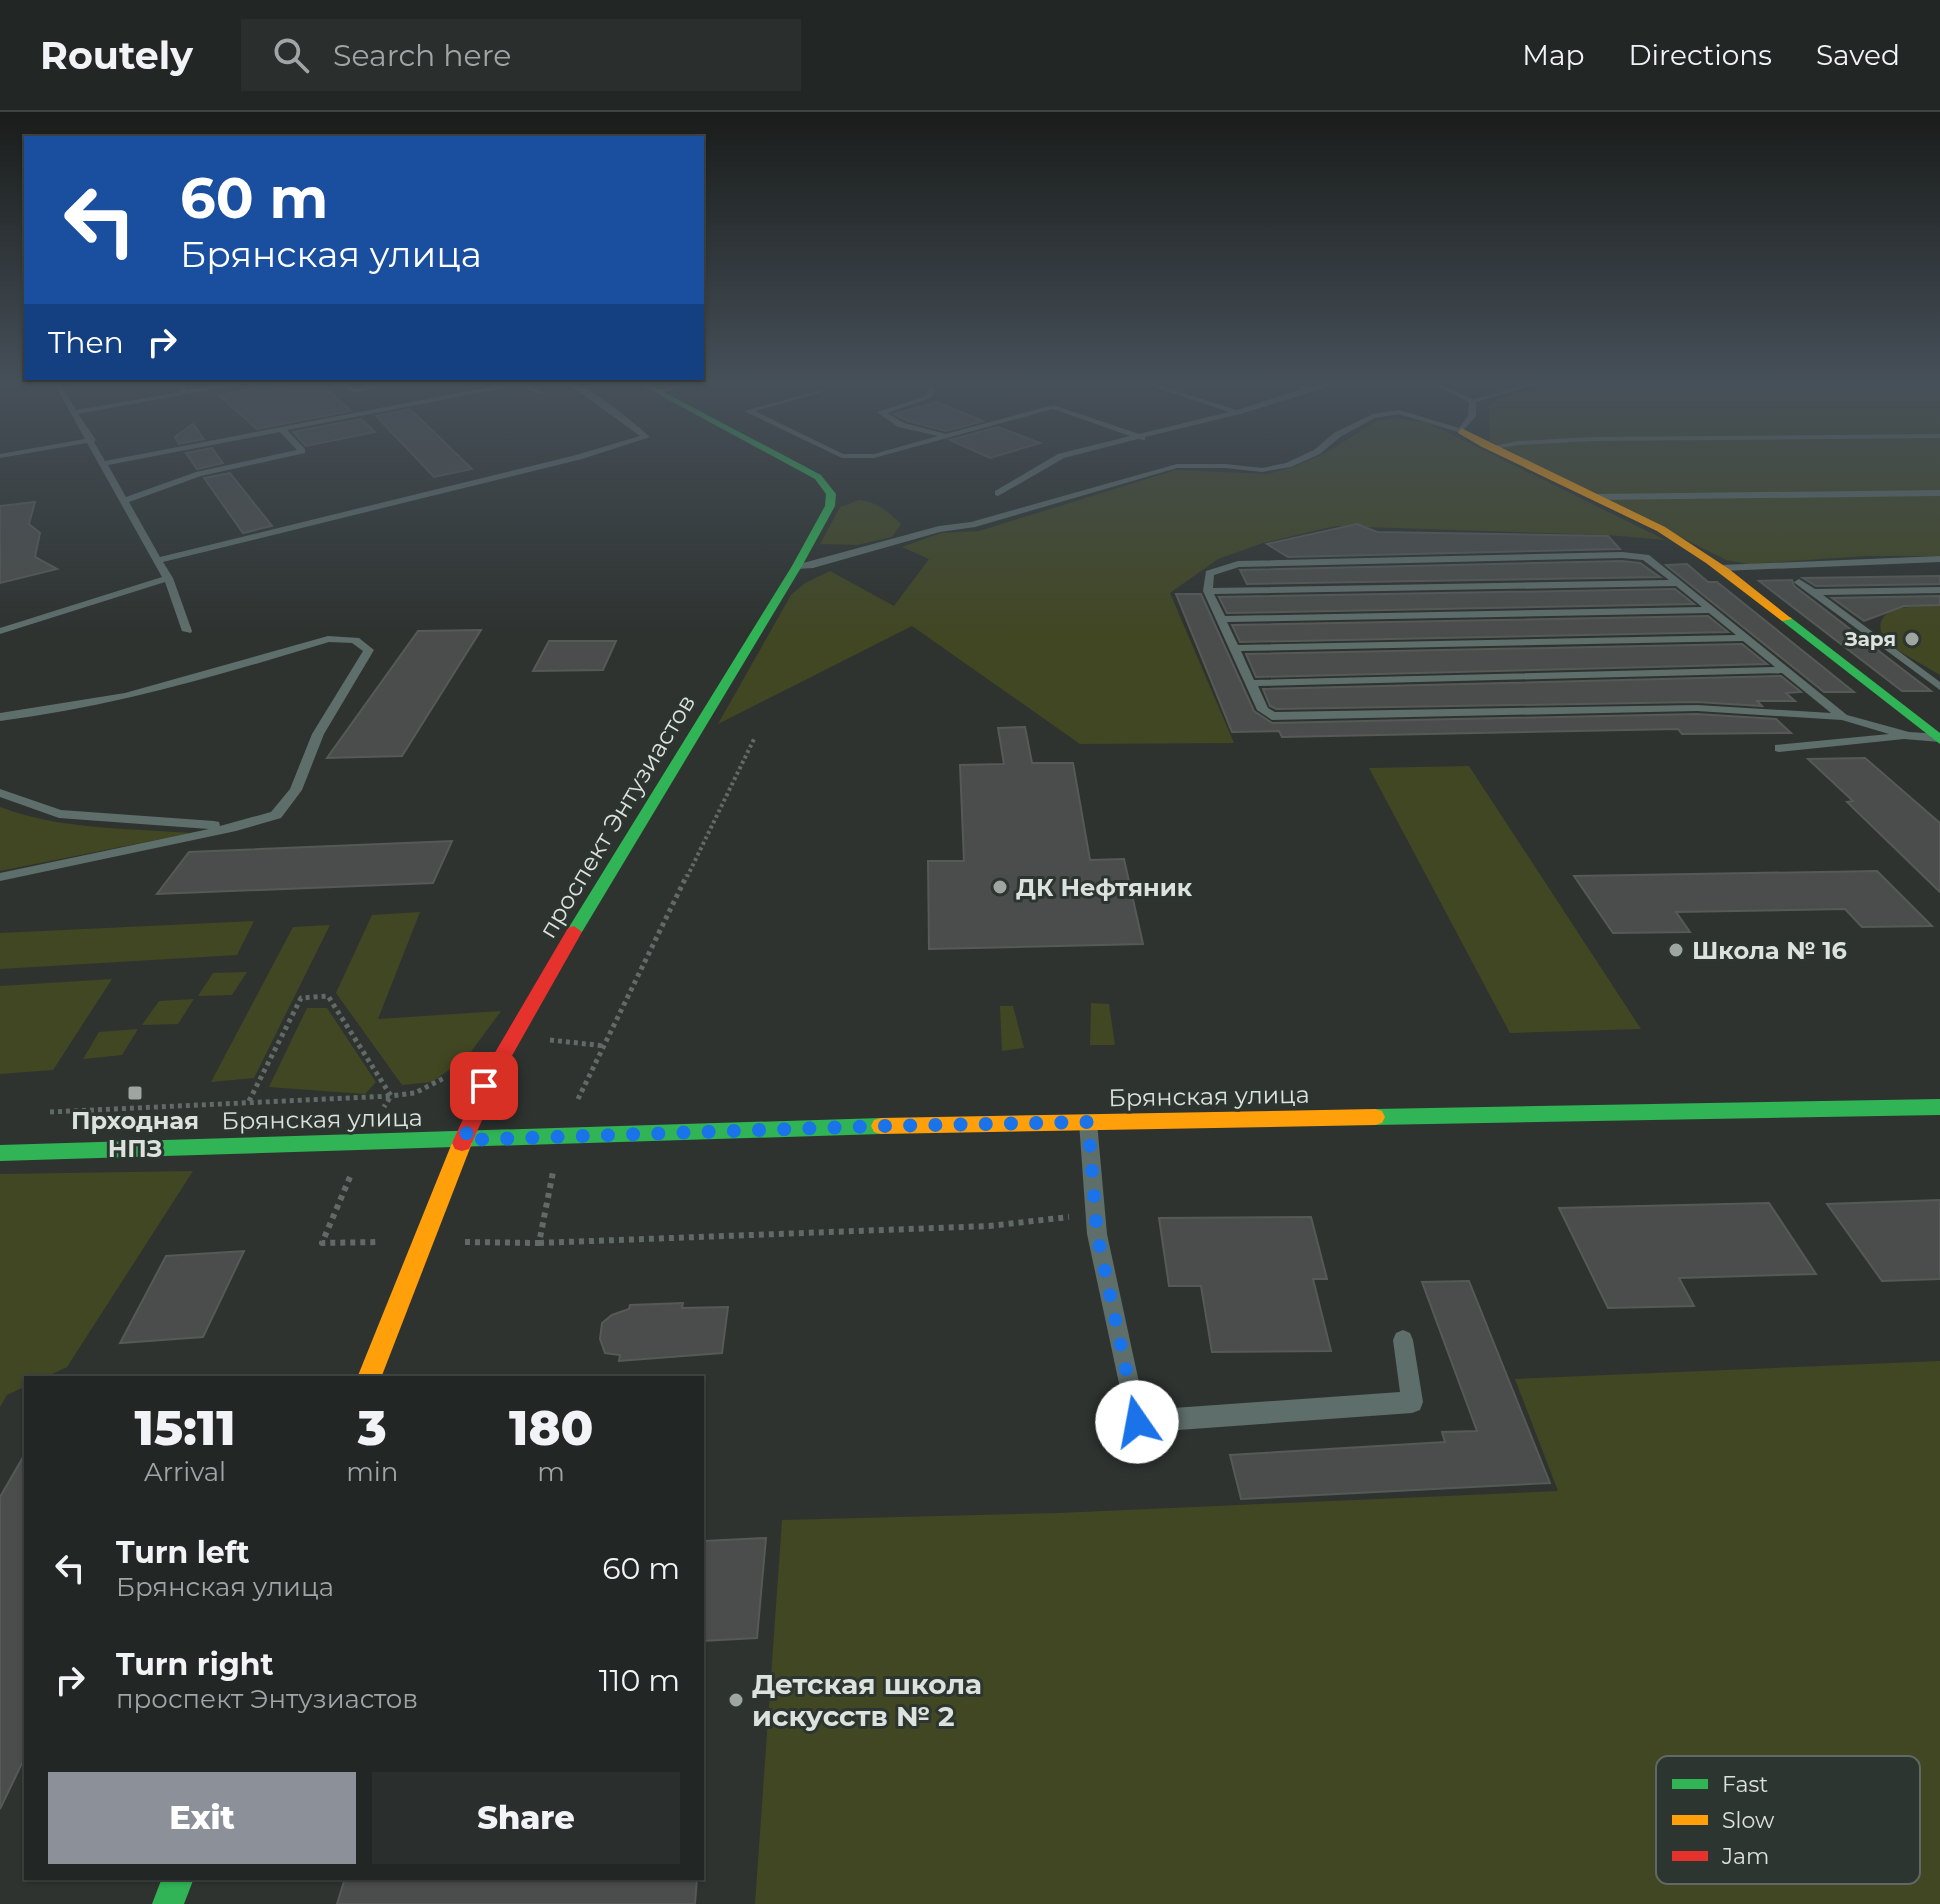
<!DOCTYPE html>
<meta charset="utf-8">
<style>
body{margin:0;font-family:Montserrat,sans-serif;background:#2a2e2c;color:#f1f3f6;height:100vh;display:flex;flex-direction:column;font-size:30px;white-space:nowrap}
*{box-sizing:border-box;margin:0}
p{font-size:26px;color:#a2a5a6}
.icon{flex:none;width:44px;height:44px;fill:none;stroke:currentColor;stroke-width:2;stroke-linecap:round;stroke-linejoin:round}
.map{position:relative;flex:1;overflow:hidden}
.sheet{position:absolute;left:24px;top:1264px;width:680px;height:504px;display:flex;flex-direction:column;background:#222624;border-radius:0px;box-shadow:0 2px 6px #0004,0 0 0 2px #3f4341}
.sheet>*{flex:none}
.top-card{position:absolute;left:24px;top:24px;width:680px;height:244px;border-radius:0px;box-shadow:0 2px 6px #0004,0 0 0 2px #3f4341;background:#1a4fa0;color:#fff;overflow:hidden}
.pin{position:absolute;display:grid;place-items:center;width:68px;height:68px;color:#fff;margin:-34px;border-radius:16px;box-shadow:0 4px 12px #0006}
.me{position:absolute;width:88px;margin:-44px;rotate:348deg;stroke-linejoin:round;filter:drop-shadow(0 0 6px #0008)}
.turn{display:flex;align-items:center;gap:28px;height:168px;padding:0 24px;font-size:36px}
.turn .icon{width:104px;height:104px;stroke-width:2.5}
.turn b{display:block;font-size:56px;line-height:68px}
.then{display:flex;align-items:center;height:76px;padding:0 24px;background:#0003;gap:16px;font-size:30px}
.eta{display:flex;justify-content:space-evenly;align-items:center;height:136px;text-align:center}
.eta b{font-size:48px;font-weight:800;line-height:56px}
.primary-button{display:flex;gap:16px;margin-top:auto;padding:16px 24px}
.primary-button a{flex:1;height:92px;border-radius:0px;background:#8c9099;color:#fff;font-size:32px;font-weight:800;line-height:92px;text-align:center}
.primary-button a+a{background:#2a2e2c;color:#f1f3f6}
ul{padding:0;list-style:none}
li{display:flex;align-items:center;gap:24px;height:112px;padding:0 24px}
li div{flex:1}
li b{display:block;font-size:30px}
li em{font-style:normal}
header{display:flex;align-items:center;gap:48px;box-sizing:border-box;height:112px;padding:0 40px;background:#222624;border-bottom:2px solid #3f4341}
header strong{font-size:38px}
nav{display:flex;gap:44px;margin-inline-start:auto;font-size:28px}
.search{width:560px;height:72px;background:#2a2e2c;display:flex;align-items:center;gap:20px;box-sizing:border-box;padding:0 28px;border-radius:0px;color:#a2a5a6;font-size:30px}
.map>svg:first-child{display:block}
.green{fill:#414723}
.building{fill:#4a4d4b;stroke:#565a56;stroke-width:2}
.lines{fill:none;stroke-linecap:round;stroke-linejoin:round}
.path-far2{stroke:#616a67;stroke-width:4;stroke-dasharray:3 3;stroke-linecap:butt}
.path-far1{stroke:#616a67;stroke-width:5;stroke-dasharray:4 4;stroke-linecap:butt}
.path{stroke:#616a67;stroke-width:6;stroke-dasharray:5 5;stroke-linecap:butt}
.lane{fill:#5e6e6b;fill-rule:evenodd}
.fast{fill:#30b455;fill-rule:evenodd}
.slow{fill:#ff9f0a;fill-rule:evenodd}
.jam{fill:#e5322d;fill-rule:evenodd}
.route{stroke:#1a73e8;stroke-width:14;stroke-dasharray:0 25.2}
.poi-dot{fill:#9fa5a1;stroke:#2c352f;stroke-width:3}
.labels{text-anchor:middle;dominant-baseline:central;stroke-width:6;stroke-linejoin:round;paint-order:stroke}
.far-poi-label{font-size:20px;font-weight:bold;fill:#dce2de;stroke:#2c352f;text-anchor:end}
.street-label{font-size:24px;fill:#dce2de;stroke:#2c352f}
.poi-label{font-size:24px;font-weight:bold;fill:#dce2de;stroke:#2c352f;text-anchor:start}
.near-poi-label{font-size:28px;font-weight:bold;fill:#dce2de;stroke:#2c352f;text-anchor:start}
.key{fill:#2c352f;stroke:#616964;stroke-width:2}
.key-label{font-size:22px;fill:#dce2de}
</style>
<header>
<strong>Routely</strong>
<div class="search"><svg class="icon" aria-label="search" viewBox="0 0 24 24"><circle cx="10" cy="10" r="6"/><path d="M15 15l6 6"/></svg>Search here</div>
<nav><a>Map</a><a>Directions</a><a>Saved</a></nav>
</header>
<div class="map">
<svg width="1940" height="1792" viewBox="0 0 1940 1792">
<rect width="100%" height="100%" fill="#2e3330"/>
<g class="green">
<polygon points="1566,269 1940,269 1940,444 1866,444 1748,452 1726,448 1490,329 1489,294 1500,286"/>
<polygon points="1393,306 1424,310 1451,322 1665,428 1607,423 1335,414 1263,431 1218,447 1170,481 1234,631 1080,632 912,514 718,612 791,483 805,471 830,459 894,494 929,447 902,435 941,421 979,419 1176,358 1267,362 1294,355 1324,342 1377,309"/>
<path d="M859,388c18,2 30,12 42,24l-9,13 -35,8 -37,-1 20,-37z"/>
<path d="M1940,493v70l-53,-31c-25,-40 29,-38 53,-39z"/>
<polygon points="1469,654 1641,917 1510,921 1369,656"/>
<path d="M0,695c60,23 128,21 191,26l-191,38z"/>
<polygon points="420,800 378,907 501,899 467,945 432,970 402,973 336,881 372,803"/>
<polygon points="254,809 237,843 0,857 0,821"/>
<polygon points="330,813 254,966 211,970 293,815"/>
<polygon points="247,860 232,883 198,884 213,861"/>
<polygon points="112,867 53,958 0,962 0,874"/>
<polygon points="194,887 178,912 142,913 159,889"/>
<polygon points="1091,891 1109,892 1115,933 1090,933"/>
<polygon points="1000,894 1013,894 1024,936 1002,939"/>
<polygon points="307,896 327,896 376,970 365,982 269,975"/>
<polygon points="138,917 122,943 83,947 99,920"/>
<polygon points="193,1059 67,1255 44,1266 26,1266 26,1274 7,1283 0,1295 0,1062"/>
<polygon points="1940,1249 1940,1792 755,1792 782,1408 1059,1401 1558,1379 1515,1267"/>
</g>
<g class="building">
<polygon points="297,269 317,269 351,299 257,317 219,283"/>
<polygon points="936,290 983,309 946,319 908,309 894,302"/>
<polygon points="410,297 472,357 434,365 376,304"/>
<polygon points="361,307 375,320 306,334 293,320"/>
<polygon points="193,312 204,327 179,332 175,325"/>
<polygon points="998,315 1040,331 990,346 950,328"/>
<polygon points="212,336 223,351 197,357 186,341"/>
<polygon points="230,361 272,414 243,421 204,366"/>
<polygon points="35,390 29,412 40,421 35,445 57,457 0,471 0,394"/>
<polygon points="1357,412 1377,420 1608,424 1620,437 1288,445 1267,432"/>
<polygon points="1622,449 1640,451 1660,465 1247,472 1240,458"/>
<polygon points="1687,452 1708,470 1717,470 1854,580 1824,580 1666,453"/>
<polygon points="1940,464 1940,472 1816,474 1803,466"/>
<polygon points="1792,468 1794,474 1931,579 1902,579 1759,469"/>
<polygon points="1675,477 1694,492 1227,501 1219,485"/>
<polygon points="1176,482 1201,482 1254,599 1272,611 1697,602 1776,607 1791,621 1682,622 1678,617 1282,625 1279,619 1232,620"/>
<polygon points="1940,484 1940,493 1904,494 1864,509 1832,486"/>
<polygon points="1708,504 1728,520 1240,530 1232,513"/>
<polygon points="481,518 402,644 327,646 418,519"/>
<polygon points="549,529 616,529 603,558 533,559"/>
<polygon points="1742,532 1767,552 1256,565 1246,542"/>
<polygon points="1781,564 1801,580 1786,581 1795,589 1757,589 1762,594 1697,590 1276,597 1270,594 1263,577"/>
<polygon points="1025,615 1032,651 1073,651 1090,748 1124,747 1143,832 929,837 928,749 964,749 960,653 1004,652 998,616"/>
<polygon points="1865,646 1940,711 1940,780 1847,690 1853,689 1808,647"/>
<polygon points="452,729 433,771 157,782 189,740"/>
<polygon points="1877,759 1932,814 1862,815 1845,797 1676,800 1690,820 1613,821 1574,764"/>
<polygon points="1940,1088 1940,1167 1882,1169 1827,1092"/>
<polygon points="1769,1091 1816,1162 1679,1166 1694,1194 1608,1196 1559,1096"/>
<polygon points="1311,1105 1327,1167 1313,1167 1331,1239 1212,1240 1201,1174 1169,1174 1159,1106"/>
<polygon points="244,1139 203,1225 120,1231 166,1144"/>
<polygon points="1469,1169 1550,1371 1241,1387 1230,1343 1445,1330 1442,1320 1477,1319 1422,1170"/>
<polygon points="683,1191 682,1196 728,1195 722,1241 619,1249 620,1243 605,1241 600,1227 602,1211 612,1203 629,1197 630,1193"/>
<polygon points="26,1340 26,1643 0,1697 0,1385"/>
<polygon points="766,1426 757,1526 702,1529 702,1454 705,1429"/>
<polygon points="345,1766 697,1766 695,1792 337,1792"/>
</g>
<g class="lines">
<polyline class="path-far2" points="687,765 755,625"/>
<g class="path-far1">
<polyline points="550,928 605,934"/>
<polyline points="578,987 687,763"/>
<polyline points="249,989 301,886 328,884 391,984 415,981 446,965"/>
<polyline points="50,1000 391,984 384,995"/>
</g>
<g class="path">
<polyline points="350,1065 322,1131 379,1130"/>
<polyline points="465,1130 539,1131 553,1060"/>
<polyline points="539,1131 989,1114 1069,1105"/>
</g>
<g class="lane">
<path d="M53,269h6l17,29 104,-18v-11h6v9l59,-9h14l-181,33 18,26 -2,2 11,19 416,-80 23,12 -5,1 -19,-9 -233,45 18,19v4l-104,23 -72,26 31,55 416,-102 64,-19 -76,-55c21,0 69,41 86,56l-68,22 -419,103 10,16 19,53 -1,2 -9,-2 -17,-49 -165,52v-6l162,-51 -75,-134 -87,15v-4l85,-15zM280,320l17,18 -101,22 -70,25 -18,-32z"/>
<polygon points="338,269 345,269 354,277 397,269 410,269 353,281"/>
<polygon points="696,269 708,269 657,281 654,279"/>
<polygon points="910,269 919,269 935,275 931,286 887,301 904,311 946,322 1053,293 1139,322 1229,300 1136,269 1145,269 1237,298 1302,277 1280,269 1309,275 1348,269 1240,302 1145,325 1145,328 1138,327 1064,346 998,384 995,383 995,379 1058,342 1130,324 1053,297 874,346 842,346 744,299 822,278 822,280 755,299 843,342 874,342 938,324 898,315 877,300 926,284 929,277"/>
<polygon points="1538,269 1548,269 1476,290 1476,304 1461,321 1399,302 1375,306 1340,325 1320,342 1291,355 1262,360 1225,356 1177,356 975,415 940,420 813,456 797,457 792,454 939,414 971,410 1177,352 1225,352 1262,356 1286,351 1314,338 1334,321 1373,302 1399,298 1459,316 1468,304 1469,290 1437,274 1437,272 1474,287"/>
<polygon points="1940,322 1940,326 1593,329 1518,333 1489,338 1485,336 1518,329 1593,325"/>
<polygon points="1940,378 1940,384 1597,388 1593,385 1597,382"/>
<path d="M1622,440l27,3 198,160 62,17 31,2v8l-36,-3 -125,13 -4,-1v-6l114,-11 -47,-14 -145,-9 -425,9 -15,-10 -54,-119 3,-20 32,-10zM1622,446l21,2 26,20 -456,8 1,-13 25,-8zM1676,474l26,21 -477,9 -11,-22zM1709,501l27,22 -498,10 -11,-23zM1743,529l32,26 -521,13 -13,-29zM1782,561l49,40 -134,-8 -422,7 -7,-4 -10,-22z"/>
<polygon points="1940,444 1940,450 1721,459 1716,456 1721,453"/>
<polygon points="1799,467 1815,477 1940,475 1940,481 1823,483 1940,570 1940,578 1796,472 1794,470"/>
<path d="M328,524l31,2 15,12 -50,84 -22,56 -21,28 -45,13 -236,50v-8l209,-44 -150,-11 -59,-21v-8l61,21 153,11 5,1 1,4 51,-14 19,-23 22,-55 51,-83 -11,-8 -23,-1c-109,33 -216,65 -329,79v-8l125,-20z"/>
<polygon points="1088,1003 1094,1005 1097,1010 1107,1122 1145,1298 1400,1280 1393,1228 1396,1221 1403,1218 1410,1221 1413,1228 1423,1290 1420,1298 1412,1301 1137,1321 1129,1318 1087,1122 1079,1010 1082,1005"/>
</g>
<g class="fast">
<polygon points="634,269 643,269 821,363 836,382 835,394 802,454 582,820 574,826 566,820 792,454 825,394 826,382 815,367"/>
<polygon points="1782,505 1790,505 1940,621 1940,632 1782,509"/>
<polygon points="1940,987 1940,1003 1375,1013 1368,1011 1365,1005 1368,999 1375,997"/>
<polygon points="881,1006 888,1008 891,1014 888,1020 881,1022 0,1049 0,1033"/>
<polygon points="162,1766 194,1766 184,1792 152,1792"/>
</g>
<g class="slow">
<polygon points="1461,316 1665,415 1729,457 1792,507 1782,509 1706,451 1657,419 1482,335 1458,321"/>
<polygon points="1375,997 1382,999 1385,1005 1382,1011 1375,1013 881,1022 874,1020 871,1014 874,1008 881,1006"/>
<polygon points="462,1023 469,1025 472,1031 381,1266 357,1266 452,1031 455,1025"/>
</g>
<polygon class="jam" points="574,814 582,820 509,949 469,1037 462,1039 455,1037 452,1031 490,949 568,816"/>
</g>
<linearGradient id="sky" x2="0" y2="1"><stop stop-color="#191c1a"/><stop offset="0.52" stop-color="#465059"/><stop offset="1" stop-color="#465059" stop-opacity="0"/></linearGradient>
<rect width="1940" height="520" fill="url(#sky)"/>
<g class="lines">
<polyline class="route" points="484,974 464,1028 879,1014 1088,1010 1097,1122 1137,1310"/>
</g>
<g class="poi-dot">
<circle cx="1912" cy="527" r="8"/>
<circle cx="1000" cy="775" r="8"/>
<circle cx="1676" cy="838" r="8"/>
<rect x="127" y="973" width="16" height="16" rx="4"/>
<circle cx="736" cy="1588" r="8"/>
</g>
<g class="labels">
<g class="far-poi-label">
<text x="1896" y="527">Заря</text>
</g>
<g class="street-label">
<text transform="translate(617 704) rotate(-59)">проспект Энтузиастов</text>
<text transform="translate(1209 984) rotate(-1)">Брянская улица</text>
<text transform="translate(322 1007) rotate(-1)">Брянская улица</text>
</g>
<g class="poi-label">
<text x="1016" y="775">ДК Нефтяник</text>
<text x="1692" y="838">Школа № 16</text>
<text x="135" y="1008" text-anchor="middle">Прходная<tspan x="135" dy="28">НПЗ</tspan></text>
</g>
<g class="near-poi-label">
<text x="752" y="1572">Детская школа<tspan x="752" dy="32">искусств № 2</tspan></text>
</g>
</g>
<rect x="1656" y="1644" width="264" height="128" rx="12" class="key"/>
<rect x="1672" y="1667" width="36" height="10" fill="#30b455"/>
<rect x="1672" y="1703" width="36" height="10" fill="#ff9f0a"/>
<rect x="1672" y="1739" width="36" height="10" fill="#e5322d"/>
<g class="key-label">
<text x="1722" y="1680">Fast</text>
<text x="1722" y="1716">Slow</text>
<text x="1722" y="1752">Jam</text>
</g>
</svg>
<div class="pin" style="left:484px;top:974px;background:#d93025"><svg class="icon" aria-label="arrive" viewBox="0 0 24 24"><path d="M6 21V4h12l-3 4 3 4H6"/></svg></div>
<svg class="me" style="left:1137px;top:1310px" viewBox="-20 -20 40 40"><circle r="19" fill="#fff"/><path d="M0-13L10 11 0 6-10 11z" fill="#1a73e8"/></svg>
<div class="top-card">
<div class="turn"><svg class="icon" aria-label="left" viewBox="0 0 24 24"><path d="M17 20v-9H6M10 6l-5 5 5 5"/></svg><div><b>60 m</b>Брянская улица</div></div>
<div class="then">Then<svg class="icon" aria-label="right" viewBox="0 0 24 24"><path d="M7 20v-9h11M14 6l5 5-5 5"/></svg></div>
</div>
<section class="sheet">
<div class="eta">
<div><b>15:11</b><p>Arrival</p></div>
<div><b>3</b><p>min</p></div>
<div><b>180</b><p>m</p></div>
</div>
<ul>
<li><svg class="icon" aria-label="left" viewBox="0 0 24 24"><path d="M17 20v-9H6M10 6l-5 5 5 5"/></svg><div><b>Turn left</b><p>Брянская улица</p></div><em>60 m</em></li>
<li><svg class="icon" aria-label="right" viewBox="0 0 24 24"><path d="M7 20v-9h11M14 6l5 5-5 5"/></svg><div><b>Turn right</b><p>проспект Энтузиастов</p></div><em>110 m</em></li>
</ul>
<div class="primary-button"><a>Exit</a><a>Share</a></div>
</section>
</div>
